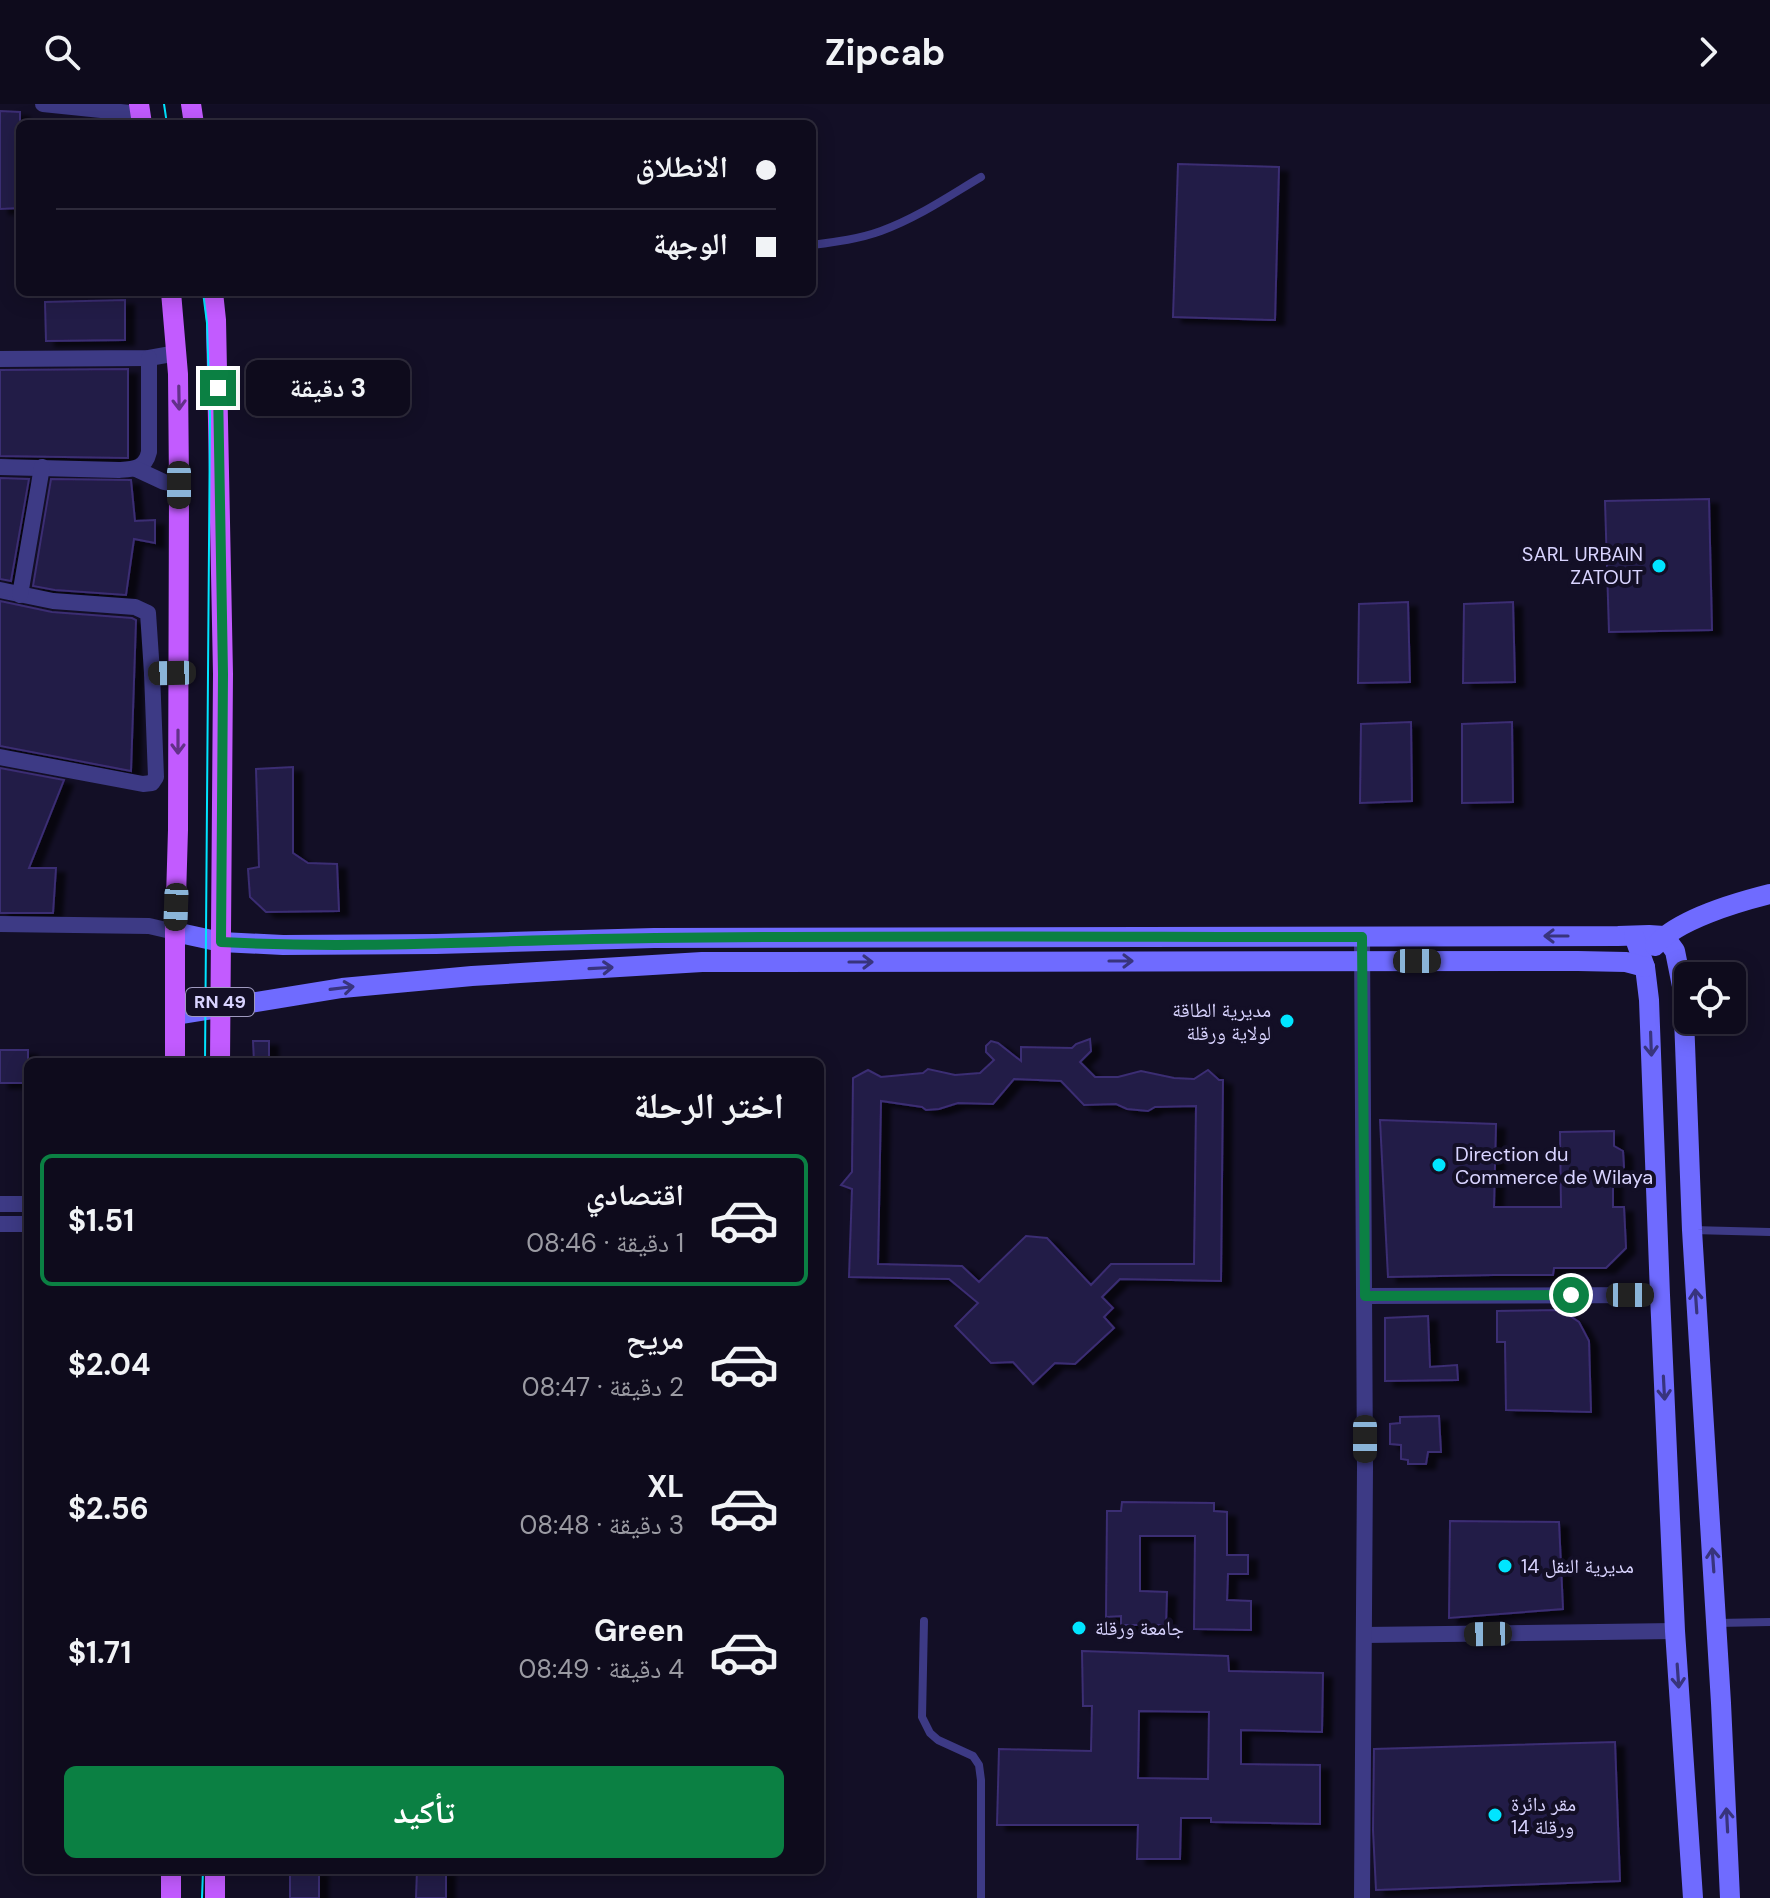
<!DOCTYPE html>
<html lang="ar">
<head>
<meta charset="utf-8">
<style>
	body { margin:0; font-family:"DM Sans","Noto Naskh Arabic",sans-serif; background:#1c1929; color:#f1f3f6; direction:rtl; height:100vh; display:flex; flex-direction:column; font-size:30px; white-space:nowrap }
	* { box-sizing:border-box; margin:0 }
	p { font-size:26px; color:#9b9ba3 }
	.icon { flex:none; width:44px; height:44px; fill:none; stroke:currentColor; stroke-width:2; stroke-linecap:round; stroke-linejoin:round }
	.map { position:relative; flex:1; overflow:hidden; direction:ltr }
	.panel { position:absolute; left:24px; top:954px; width:800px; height:816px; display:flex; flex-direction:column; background:#0e0b1c; border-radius:12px; box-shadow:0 4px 20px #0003,0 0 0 2px #2e2b3b; direction:rtl }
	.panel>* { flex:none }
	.banner { position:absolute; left:16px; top:16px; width:800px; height:176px; border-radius:12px; box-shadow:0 4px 20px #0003,0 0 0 2px #2e2b3b; direction:rtl; display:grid; align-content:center; height:176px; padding:0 40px; background:#0e0b1c }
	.tools { position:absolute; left:1674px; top:858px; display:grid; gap:16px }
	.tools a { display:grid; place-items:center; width:72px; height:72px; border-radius:12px; background:#0e0b1c; box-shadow:0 4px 20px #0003,0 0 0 2px #2e2b3b; font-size:40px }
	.end { position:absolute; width:36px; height:36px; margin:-18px; border:10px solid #0b8043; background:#fff; box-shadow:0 0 0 4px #fff }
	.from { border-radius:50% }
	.bubble { position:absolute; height:56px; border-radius:12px; background:#0e0b1c; box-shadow:0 4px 20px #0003,0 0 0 2px #2e2b3b; font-size:26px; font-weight:700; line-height:56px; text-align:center; direction:rtl }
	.car { position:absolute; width:24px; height:48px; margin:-24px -12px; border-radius:10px; box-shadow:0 0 6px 2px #0007; background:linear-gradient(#222 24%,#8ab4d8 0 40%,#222 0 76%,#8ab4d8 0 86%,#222 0) }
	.banner b { display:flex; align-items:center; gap:28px; height:76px; font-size:30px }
	.banner b+b { border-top:2px solid #2e2b3b }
	.banner i { width:20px; height:20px; background:#f1f3f6 }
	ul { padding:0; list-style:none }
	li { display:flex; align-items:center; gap:24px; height:132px; margin:0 16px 12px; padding:0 24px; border:4px solid transparent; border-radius:12px }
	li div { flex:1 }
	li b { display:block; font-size:30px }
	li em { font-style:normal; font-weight:700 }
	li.current { border-color:#0b8043 }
	li>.icon { width:72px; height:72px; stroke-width:1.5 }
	h2 { padding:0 40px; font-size:36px; line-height:96px }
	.cta { display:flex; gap:16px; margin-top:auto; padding:16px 40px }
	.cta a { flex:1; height:92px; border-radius:12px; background:#0b8043; color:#fff; font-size:32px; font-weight:700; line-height:92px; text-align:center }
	header { display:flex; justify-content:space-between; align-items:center; height:104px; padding:0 40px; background:#0e0b1c; font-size:36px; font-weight:700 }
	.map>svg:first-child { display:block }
</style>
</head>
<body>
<header><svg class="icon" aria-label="forward" viewBox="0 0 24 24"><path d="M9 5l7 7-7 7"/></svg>Zipcab<svg class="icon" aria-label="search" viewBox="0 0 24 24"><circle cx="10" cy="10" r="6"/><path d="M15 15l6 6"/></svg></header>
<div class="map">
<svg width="1770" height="1794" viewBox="0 0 1770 1794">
	<defs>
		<filter id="shadow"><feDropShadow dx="9" dy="5" stdDeviation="2" flood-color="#0009"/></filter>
	</defs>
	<rect width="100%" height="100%" fill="#130f26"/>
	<g fill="#241b47" stroke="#3b2d73" stroke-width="2" fill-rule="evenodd" filter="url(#shadow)">
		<polygon points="0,7 20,8 20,104 0,105"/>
		<polygon points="1178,60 1279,63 1275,216 1173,213"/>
		<polygon points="125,196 125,236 46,237 45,198"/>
		<polygon points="128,265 128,354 0,352 0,266"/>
		<polygon points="0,374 29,375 11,477 0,475"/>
		<polygon points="51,375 131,376 135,417 155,416 155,439 134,435 126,491 55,486 33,482"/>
		<polygon points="1709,395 1712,526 1609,528 1605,397"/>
		<polygon points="0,497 52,508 132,514 136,516 131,667 0,642"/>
		<polygon points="1408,498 1410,578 1358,579 1359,500"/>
		<polygon points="1513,498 1515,578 1463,579 1464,500"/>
		<polygon points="1411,618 1412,697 1360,699 1361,620"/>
		<polygon points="1512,618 1513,698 1462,699 1462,620"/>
		<polygon points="293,663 293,749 308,759 337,760 339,807 266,808 250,793 248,765 259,763 256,665"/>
		<polygon points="0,664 64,676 29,764 56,764 53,809 0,809"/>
		<path d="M 1090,935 L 1091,947 L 1080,958 L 1095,973 L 1118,973 L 1141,967 L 1174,974 L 1194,975 L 1208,966 L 1219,976 L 1223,976 L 1221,1177 L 1120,1175 L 1102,1193 L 1113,1204 L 1104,1213 L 1114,1224 L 1075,1260 L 1055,1259 L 1033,1280 L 1013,1258 L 991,1259 L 955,1222 L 978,1199 L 949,1175 L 849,1173 L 852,1085 L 841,1081 L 852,1068 L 853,974 L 868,966 L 881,973 L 923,969 L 928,965 L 955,971 L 980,969 L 994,956 L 986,948 L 986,942 L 991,937 L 998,939 L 1021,957 L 1021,943 L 1072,944 L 1076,940 ZM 1014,975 L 1061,977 L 1084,1001 L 1116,1000 L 1127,1005 L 1148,1007 L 1155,1003 L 1196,1002 L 1194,1160 L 1111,1160 L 1091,1181 L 1047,1134 L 1026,1132 L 979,1178 L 962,1162 L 878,1160 L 881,997 L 922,1003 L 926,1006 L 939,1005 L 958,999 L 993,1000 Z"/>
		<polygon points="253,937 269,937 269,958 254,958"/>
		<rect x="0" y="946" width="28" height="33"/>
		<polygon points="1380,1016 1496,1020 1494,1103 1561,1103 1560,1028 1614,1027 1614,1042 1623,1047 1624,1063 1613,1073 1613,1103 1624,1103 1626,1144 1606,1164 1554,1164 1553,1171 1494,1171 1388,1173"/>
		<polygon points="1561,1206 1579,1218 1589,1237 1591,1308 1506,1306 1505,1238 1497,1238 1497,1207"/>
		<polygon points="1428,1212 1430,1263 1457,1261 1458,1276 1385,1277 1385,1214"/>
		<polygon points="1439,1312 1441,1348 1428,1348 1426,1360 1408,1360 1408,1356 1401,1355 1401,1341 1390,1340 1390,1320 1400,1319 1400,1313"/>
		<polygon points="1122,1398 1214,1399 1214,1407 1227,1408 1227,1451 1248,1451 1248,1470 1228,1470 1227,1496 1251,1497 1251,1526 1194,1525 1195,1432 1140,1432 1140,1487 1167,1488 1166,1521 1121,1521 1121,1512 1106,1513 1107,1407 1121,1407"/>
		<polygon points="1450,1417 1559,1418 1563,1505 1449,1514"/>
		<path d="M 1082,1547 L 1228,1552 L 1229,1567 L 1323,1569 L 1322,1628 L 1241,1626 L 1241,1660 L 1320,1661 L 1320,1720 L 1211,1718 L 1211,1714 L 1181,1714 L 1180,1755 L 1137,1755 L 1138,1721 L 997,1721 L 999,1645 L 1091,1647 L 1092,1602 L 1083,1602 ZM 1139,1607 L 1209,1608 L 1208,1675 L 1138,1674 Z"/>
		<polygon points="1615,1638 1620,1777 1376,1786 1373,1726 1374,1645"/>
		<rect x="290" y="1766" width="29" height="28"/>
		<polygon points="417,1766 446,1766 446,1794 416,1794"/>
	</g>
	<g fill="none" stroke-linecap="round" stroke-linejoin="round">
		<g stroke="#3d3a85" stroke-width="8">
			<path d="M 812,141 C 835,138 859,135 881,127 C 917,114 949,92 981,73"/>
			<polyline points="1692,1126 1770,1128"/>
			<polyline points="924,1517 922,1613 930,1629 938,1636 973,1652 979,1661 981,1676 981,1794"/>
			<polyline points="1717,1519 1770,1518"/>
		</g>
		<g stroke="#3d3a85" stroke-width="16">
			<polyline points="43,0 140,10"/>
			<polyline points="0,255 149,254 177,249"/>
			<path d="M 0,363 L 119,366 C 134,365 145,365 149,348 L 149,254"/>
			<polyline points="136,365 164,378 179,381"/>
			<polyline points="0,486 53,497 135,503 148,509 152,569"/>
			<polyline points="20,491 42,363"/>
			<polyline points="0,653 143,680 152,679 156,673 152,569 178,569"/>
			<polyline points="0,820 149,822 175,828"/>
			<polyline points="0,1100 28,1100"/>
			<polyline points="0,1120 28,1120"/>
			<polyline points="1365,1192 1660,1191"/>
			<polyline points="1364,1531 1675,1527"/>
			<polyline points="1362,1794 1365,1364 1362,833"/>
		</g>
		<g stroke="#6f6bff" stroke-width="20">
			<polyline points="175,828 221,838 283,841 436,840 654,834 1618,832 1649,831 1664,832 1675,847 1683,887 1692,1126 1721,1599 1730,1794"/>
			<polyline points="1634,832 1645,863 1649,896 1660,1191 1675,1527 1693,1794"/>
			<path d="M 1655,842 C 1676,816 1738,798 1770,790"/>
			<polyline points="176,911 342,884 472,872 702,858 1578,857 1626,858 1645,863"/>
		</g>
		<g stroke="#c25bff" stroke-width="20">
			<polyline points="139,0 142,20"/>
			<polyline points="191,0 194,20"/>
			<polyline points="171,188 178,270 179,381 178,726 175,828 175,958"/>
			<polyline points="213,188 216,216 223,570 220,958"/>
			<polyline points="215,1766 215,1794"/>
			<polyline points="171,1794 171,1766"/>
		</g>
		<g stroke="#00e5ff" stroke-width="2">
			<polyline points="164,0 167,20"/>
			<polyline points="203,188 207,219 210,312 205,958"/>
			<polyline points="202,1794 203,1766"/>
		</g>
	</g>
	<defs><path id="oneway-shaft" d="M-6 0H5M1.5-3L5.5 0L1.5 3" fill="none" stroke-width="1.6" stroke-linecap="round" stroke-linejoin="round" transform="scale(2)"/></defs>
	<g stroke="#623188">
		<use href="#oneway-shaft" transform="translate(179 294) rotate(89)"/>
		<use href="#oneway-shaft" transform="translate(178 638) rotate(90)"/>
	</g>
	<g stroke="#38347d">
		<use href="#oneway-shaft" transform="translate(1556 832) rotate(180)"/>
		<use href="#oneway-shaft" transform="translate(1121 857)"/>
		<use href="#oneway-shaft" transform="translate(861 858)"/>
		<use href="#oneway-shaft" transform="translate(601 864) rotate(-3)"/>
		<use href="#oneway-shaft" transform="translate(342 884) rotate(-7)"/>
		<use href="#oneway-shaft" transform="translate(1651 940) rotate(88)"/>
		<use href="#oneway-shaft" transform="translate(1696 1197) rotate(-94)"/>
		<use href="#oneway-shaft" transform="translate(1664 1284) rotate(87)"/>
		<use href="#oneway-shaft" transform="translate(1713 1456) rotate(-94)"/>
		<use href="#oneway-shaft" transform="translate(1678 1572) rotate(86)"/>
		<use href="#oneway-shaft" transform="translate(1727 1716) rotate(-93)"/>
	</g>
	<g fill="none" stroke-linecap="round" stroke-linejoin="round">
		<path stroke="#0b8043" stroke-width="10" d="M 218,284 L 223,570 L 221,838 C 366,846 510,835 655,834 C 891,831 1127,833 1362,833 L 1365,1192 L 1571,1191"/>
	</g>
	<g fill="#00e5ff" stroke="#130f26" stroke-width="3">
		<circle cx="1659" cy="462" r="8"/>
		<circle cx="1287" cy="917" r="8"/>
		<circle cx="1439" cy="1061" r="8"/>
		<circle cx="1505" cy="1462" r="8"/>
		<circle cx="1079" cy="1524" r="8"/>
		<circle cx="1495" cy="1711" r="8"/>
	</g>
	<g text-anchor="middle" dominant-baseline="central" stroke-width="8" stroke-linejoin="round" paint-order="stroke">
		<rect fill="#130f26" stroke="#9e99be" stroke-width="2" x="186" y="884" width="68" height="28" rx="6"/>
		<g font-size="18" font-weight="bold" fill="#d9d4ff">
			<text x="220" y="898">RN 49</text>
		</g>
		<g font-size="20" fill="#d9d4ff" stroke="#130f26" text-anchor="start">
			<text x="1643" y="450" text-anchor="end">SARL URBAIN<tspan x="1643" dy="23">ZATOUT</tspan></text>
			<text x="1271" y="906" text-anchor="end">مديرية الطاقة<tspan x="1271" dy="23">لولاية ورقلة</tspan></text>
			<text x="1455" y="1050">Direction du<tspan x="1455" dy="23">Commerce de Wilaya</tspan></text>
			<text x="1521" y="1462">مديرية النقل 14</text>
			<text x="1095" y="1524">جامعة ورقلة</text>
			<text x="1511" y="1700">مقر دائرة<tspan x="1511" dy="23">ورقلة 14</tspan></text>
		</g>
	</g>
</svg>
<div class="tools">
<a><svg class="icon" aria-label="locate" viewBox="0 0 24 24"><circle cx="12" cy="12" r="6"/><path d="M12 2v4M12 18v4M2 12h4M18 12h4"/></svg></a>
</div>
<i class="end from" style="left:1571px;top:1191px"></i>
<i class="end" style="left:218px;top:284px"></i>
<div class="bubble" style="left:246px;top:256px;width:164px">3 دقيقة</div>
<i class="car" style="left:179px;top:381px;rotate:180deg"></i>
<i class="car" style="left:172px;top:569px;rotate:269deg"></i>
<i class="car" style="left:176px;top:803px;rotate:182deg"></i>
<i class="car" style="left:1417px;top:857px;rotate:90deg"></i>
<i class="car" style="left:1630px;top:1191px;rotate:90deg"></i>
<i class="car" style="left:1365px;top:1335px;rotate:180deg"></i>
<i class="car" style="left:1488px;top:1530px;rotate:269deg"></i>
<div class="banner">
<b><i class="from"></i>الانطلاق</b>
<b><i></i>الوجهة</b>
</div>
<section class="panel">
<h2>اختر الرحلة</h2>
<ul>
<li class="current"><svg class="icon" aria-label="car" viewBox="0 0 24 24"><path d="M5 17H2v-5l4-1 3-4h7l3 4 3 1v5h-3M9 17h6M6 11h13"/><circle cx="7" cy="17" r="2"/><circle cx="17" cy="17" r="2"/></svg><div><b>اقتصادي</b><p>1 دقيقة · 08:46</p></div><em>$1.51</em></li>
<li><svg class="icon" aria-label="car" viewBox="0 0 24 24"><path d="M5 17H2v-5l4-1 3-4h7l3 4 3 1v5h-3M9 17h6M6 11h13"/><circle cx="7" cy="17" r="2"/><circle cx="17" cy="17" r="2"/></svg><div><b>مريح</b><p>2 دقيقة · 08:47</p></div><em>$2.04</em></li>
<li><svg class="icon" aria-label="car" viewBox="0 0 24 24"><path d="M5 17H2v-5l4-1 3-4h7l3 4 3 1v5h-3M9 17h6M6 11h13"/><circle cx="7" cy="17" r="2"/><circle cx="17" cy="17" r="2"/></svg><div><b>XL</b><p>3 دقيقة · 08:48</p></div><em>$2.56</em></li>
<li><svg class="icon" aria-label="car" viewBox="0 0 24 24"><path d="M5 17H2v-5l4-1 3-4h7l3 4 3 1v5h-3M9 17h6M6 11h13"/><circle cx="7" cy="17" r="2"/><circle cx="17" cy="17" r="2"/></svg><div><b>Green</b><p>4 دقيقة · 08:49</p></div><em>$1.71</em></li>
</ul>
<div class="cta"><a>تأكيد</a></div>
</section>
</div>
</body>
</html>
